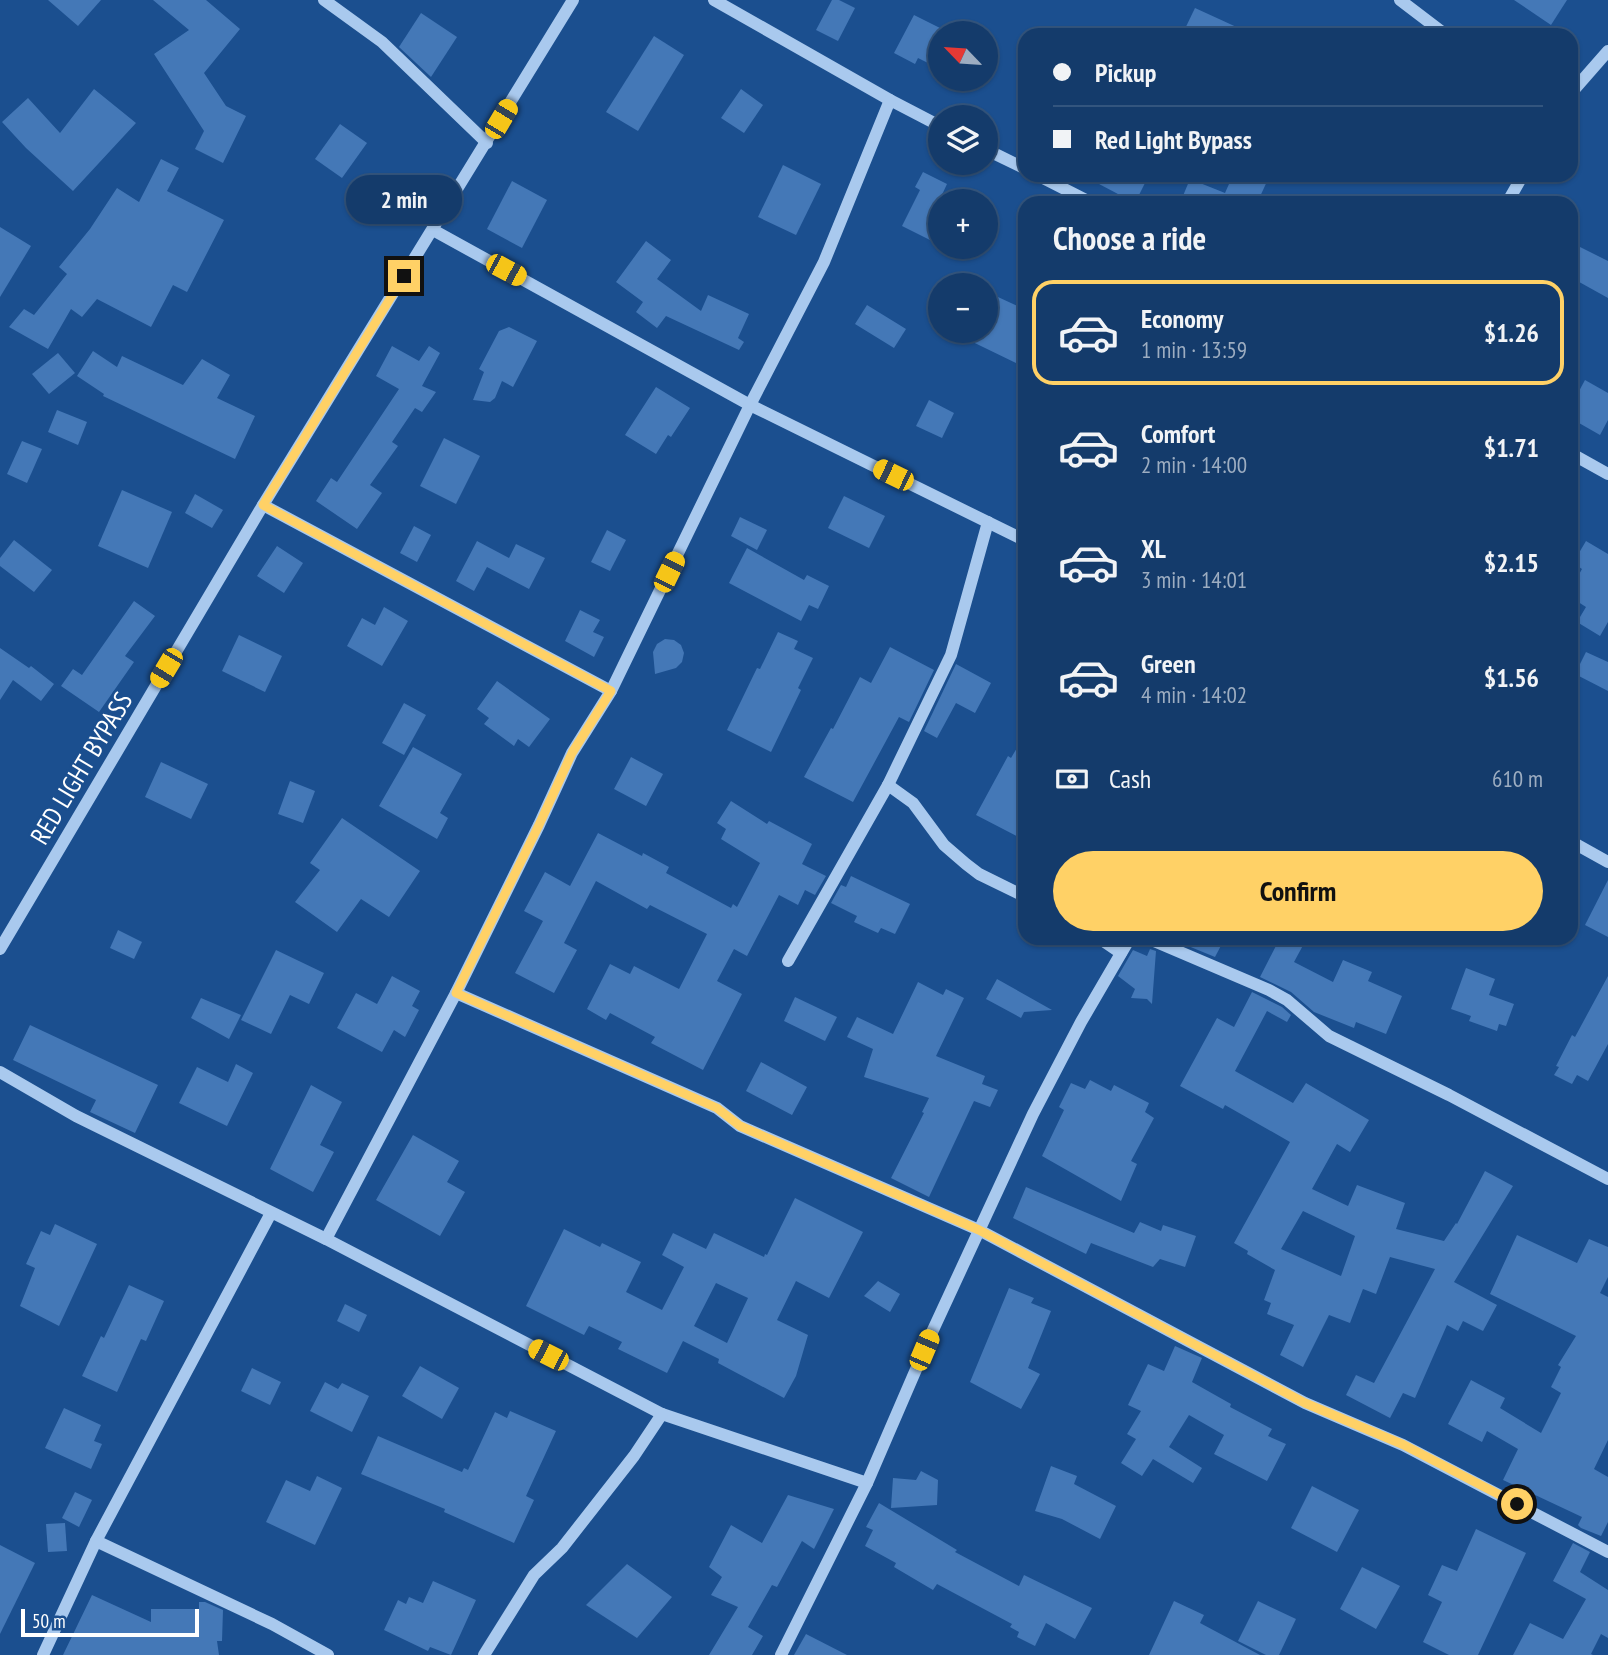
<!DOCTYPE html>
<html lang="en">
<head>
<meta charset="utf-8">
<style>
	body { margin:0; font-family:"PT Sans Narrow",sans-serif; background:#1d4271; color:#f1f3f6; height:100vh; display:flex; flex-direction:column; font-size:26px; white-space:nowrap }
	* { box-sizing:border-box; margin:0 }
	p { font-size:23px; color:#9dadc1 }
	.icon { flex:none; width:38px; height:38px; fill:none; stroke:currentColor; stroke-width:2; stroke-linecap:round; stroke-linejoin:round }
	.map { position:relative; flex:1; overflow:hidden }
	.drawer { position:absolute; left:1018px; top:196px; width:560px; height:749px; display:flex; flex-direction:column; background:#143b6b; border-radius:21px; box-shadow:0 2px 5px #0004,0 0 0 2px #33557e }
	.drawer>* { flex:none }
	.top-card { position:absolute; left:1018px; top:28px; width:560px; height:154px; border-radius:21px; box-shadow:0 2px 5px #0004,0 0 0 2px #33557e; display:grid; align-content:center; height:154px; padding:0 35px; background:#143b6b }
	.needle { width:46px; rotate:295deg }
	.fabs { position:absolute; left:928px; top:21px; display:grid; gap:14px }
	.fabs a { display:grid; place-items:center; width:70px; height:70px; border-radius:50%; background:#143b6b; box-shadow:0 2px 5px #0004,0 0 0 2px #33557e; font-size:35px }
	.scale { position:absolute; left:21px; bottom:18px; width:178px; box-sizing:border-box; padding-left:7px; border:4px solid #fff; border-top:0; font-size:19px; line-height:24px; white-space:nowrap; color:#fff; -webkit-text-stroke:5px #1b4f8f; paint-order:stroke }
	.end { position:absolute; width:32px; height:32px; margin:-16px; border:9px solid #ffd166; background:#111; box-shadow:0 0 0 4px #111 }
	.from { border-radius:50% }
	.bubble { position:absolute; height:49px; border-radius:24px; background:#143b6b; box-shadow:0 2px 5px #0004,0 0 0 2px #33557e; font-size:23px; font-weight:800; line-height:49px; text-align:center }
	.car { position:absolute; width:21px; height:42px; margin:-21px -10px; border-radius:9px; box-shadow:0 0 5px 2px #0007; background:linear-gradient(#f5c518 24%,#345 0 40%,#f5c518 0 76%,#345 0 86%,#f5c518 0) }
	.top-card b { display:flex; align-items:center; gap:24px; height:66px; font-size:26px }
	.top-card b+b { border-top:2px solid #33557e }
	.top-card i { width:18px; height:18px; background:#f1f3f6 }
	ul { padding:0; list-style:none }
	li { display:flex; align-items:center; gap:21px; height:105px; margin:0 14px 10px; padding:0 21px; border:4px solid transparent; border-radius:21px }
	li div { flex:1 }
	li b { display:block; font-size:26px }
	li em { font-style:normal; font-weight:800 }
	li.on { border-color:#ffd166 }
	li>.icon { width:63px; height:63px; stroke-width:1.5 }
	h2 { padding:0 35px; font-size:32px; line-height:84px }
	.pay { display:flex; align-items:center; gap:18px; height:77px; padding:0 35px; font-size:26px }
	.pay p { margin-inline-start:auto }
	.action { display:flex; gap:14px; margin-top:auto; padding:14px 35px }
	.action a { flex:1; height:80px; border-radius:42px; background:#ffd166; color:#111; font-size:28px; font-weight:800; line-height:80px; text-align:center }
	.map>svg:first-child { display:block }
</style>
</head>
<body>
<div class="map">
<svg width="1608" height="1655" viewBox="0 0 1608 1655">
	<rect width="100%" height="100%" fill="#1b4f8f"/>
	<g fill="#4478b7" fill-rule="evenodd">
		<polygon points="48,0 101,0 78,26"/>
		<polygon points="153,0 206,0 240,29 204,73 226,106 246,116 223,163 195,149 204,131 154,54 189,30"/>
		<polygon points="832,0 839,0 855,8 838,41 816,30"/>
		<polygon points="1514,0 1567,0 1551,25"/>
		<polygon points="1195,8 1254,35 1182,35"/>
		<polygon points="421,13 457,37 431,77 399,47"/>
		<polygon points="914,15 940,28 940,54 934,66 918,58 915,64 894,53"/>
		<polygon points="654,36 684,55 638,131 606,112"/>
		<polygon points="94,89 136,123 73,191 26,148 2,122 28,98 60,133"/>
		<polygon points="741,89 763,105 744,133 721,118"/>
		<polygon points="340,124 367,143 342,178 315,159"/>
		<polygon points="161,159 179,168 167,191 224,220 187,292 173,285 151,327 97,299 82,317 71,309 48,349 9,327 24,309 34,315 67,274 59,267 90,229 117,188 139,202"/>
		<polygon points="783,165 821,184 796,235 758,217"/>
		<polygon points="923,172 947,184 940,199 940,245 902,226 920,190 915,187"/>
		<polygon points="1082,175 1149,175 1135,203"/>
		<polygon points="1233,175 1270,175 1257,203 1180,203 1190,179 1225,193"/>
		<polygon points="512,181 547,200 522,248 487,229"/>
		<polygon points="0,227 31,246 0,297"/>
		<polygon points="646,241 671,260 657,279 701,311 708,295 749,314 738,338 744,342 739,350 666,316 657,328 636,312 643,302 616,282"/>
		<polygon points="1572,243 1608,261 1608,298 1572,278"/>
		<polygon points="985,291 1026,310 1026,368 950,331 985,331"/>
		<polygon points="867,305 906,329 894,348 855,324"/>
		<polygon points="509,327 537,341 513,387 502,381 495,398 490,402 473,400 484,372 479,369 499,331"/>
		<polygon points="392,346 419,361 429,346 440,353 422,386 436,392 422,412 415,408 392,442 398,446 370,485 382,493 357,529 316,501 331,478 337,482 399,389 376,376"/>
		<polygon points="93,351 117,367 122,356 183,385 202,359 230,375 217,398 255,416 235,459 103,396 104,394 77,376"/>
		<polygon points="58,353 75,373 49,394 32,374"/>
		<polygon points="1585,380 1608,393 1608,420 1600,435 1572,419 1572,404"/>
		<polygon points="656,387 690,408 671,437 668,435 656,454 625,435"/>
		<polygon points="929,400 954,413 942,438 916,426"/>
		<polygon points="57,410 87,422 78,445 48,432"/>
		<polygon points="444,438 480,456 456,504 420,486"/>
		<polygon points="22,441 42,449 27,483 7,474"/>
		<polygon points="122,490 172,512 148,568 98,546"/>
		<polygon points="195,494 223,510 212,528 185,513"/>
		<polygon points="844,496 885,516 869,548 828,528"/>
		<polygon points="740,517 767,530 757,550 731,536"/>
		<polygon points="414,526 431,535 417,562 400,553"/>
		<polygon points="607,530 626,540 610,571 591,562"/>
		<polygon points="14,540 52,570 34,592 0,566 0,558"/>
		<polygon points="477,541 509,558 516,544 545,558 529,589 487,567 474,591 456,581"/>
		<polygon points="1586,541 1608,554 1608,622 1600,636 1577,622 1586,607 1572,598 1572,587 1582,569 1573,563"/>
		<polygon points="277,546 303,563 284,593 257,576"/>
		<polygon points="747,548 804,580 807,575 829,586 818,609 809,605 801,621 729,583"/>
		<polygon points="134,601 155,616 125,656 134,662 99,712 61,686 73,669 82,675"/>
		<polygon points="384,607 408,621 382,666 347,646 362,618 375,625"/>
		<polygon points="580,610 600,620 593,632 604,637 594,657 565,641"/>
		<polygon points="778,632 798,641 794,649 813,658 798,688 801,690 771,752 727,730 757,668 760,669"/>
		<polygon points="239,635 282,656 265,692 222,671"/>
		<polygon points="665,639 674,640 681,645 684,653 682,662 676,668 655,674 653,652 657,644"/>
		<polygon points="890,647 934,670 909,722 899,717 853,802 804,777 831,728 833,729 860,677 871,683"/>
		<polygon points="0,648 29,668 31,666 54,684 41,701 13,680 0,700"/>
		<polygon points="1586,652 1608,662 1608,691 1575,674"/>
		<polygon points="956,664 991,683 975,713 956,703 937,738 924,731"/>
		<polygon points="497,681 550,719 529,747 518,739 514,746 484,724 489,718 477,709"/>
		<polygon points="404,703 426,715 404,755 382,743"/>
		<polygon points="1026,733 1026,841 976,815 1008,756 1011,758"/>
		<polygon points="413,747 462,774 440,813 448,818 437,839 379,806"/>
		<polygon points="631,757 663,774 646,806 614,789"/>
		<polygon points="161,762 208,784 191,819 145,797"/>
		<polygon points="290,781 315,791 303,823 278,814"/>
		<polygon points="731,801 767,824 769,821 812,844 802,864 826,876 815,895 805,890 798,905 779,895 747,956 734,949 717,981 742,994 703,1070 651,1043 655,1037 610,1013 606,1020 587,1009 610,964 630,974 634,966 679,989 707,934 650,905 647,909 596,881 564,943 577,950 554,993 515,973 543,921 524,911 545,872 570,886 598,833 642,856 643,853 669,867 666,873 731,908 733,904 737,907 760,863 721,839 726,829 717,823"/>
		<polygon points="342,818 420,871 389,917 361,899 337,932 295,902 320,870 310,863"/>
		<polygon points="851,876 910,904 895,934 881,928 878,933 854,922 857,916 831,903 841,885 846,887"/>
		<polygon points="1608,880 1608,937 1585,925"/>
		<polygon points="118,930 142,942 134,959 110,948"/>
		<polygon points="1178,938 1225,938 1215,957 1176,941"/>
		<polygon points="1280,938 1307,938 1294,962 1333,982 1343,960 1372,972 1368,981 1402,996 1386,1034 1356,1022 1354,1028 1314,1012 1291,992 1260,977"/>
		<polygon points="1150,949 1156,951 1152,1004 1147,999 1131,998 1135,989 1118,976 1133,950 1147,956"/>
		<polygon points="276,950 324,973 309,1004 290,995 271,1034 241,1020"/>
		<polygon points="1466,968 1495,979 1489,995 1514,1004 1506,1026 1499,1024 1497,1031 1469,1021 1471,1016 1451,1009"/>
		<polygon points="392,976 420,991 412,1006 419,1010 405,1037 394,1030 382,1052 337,1028 356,993 377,1004"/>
		<polygon points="1608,976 1608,1044 1588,1081 1577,1075 1572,1084 1554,1075 1559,1067 1556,1066 1572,1035 1575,1037"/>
		<polygon points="997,979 1052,1010 1024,1012 1021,1018 986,999"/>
		<polygon points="918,982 943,995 946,989 964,998 936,1056 985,1076 982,1084 998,1090 990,1107 974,1101 929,1197 891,1178 924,1113 922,1112 929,1098 864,1077 873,1049 847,1037 857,1017 893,1034"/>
		<path d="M 1252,992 L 1282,1007 L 1291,1015 L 1287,1022 L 1267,1011 L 1235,1071 L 1293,1103 L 1306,1083 L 1369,1120 L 1350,1152 L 1337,1144 L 1312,1189 L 1348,1206 L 1357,1185 L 1405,1203 L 1396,1229 L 1444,1241 L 1456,1223 L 1457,1224 L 1485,1171 L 1513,1186 L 1454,1282 L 1497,1305 L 1483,1331 L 1463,1321 L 1458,1331 L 1447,1325 L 1415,1398 L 1403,1393 L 1390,1418 L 1346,1395 L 1356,1375 L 1374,1383 L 1435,1269 L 1390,1257 L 1376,1294 L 1363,1289 L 1350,1323 L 1329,1315 L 1303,1367 L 1280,1355 L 1294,1325 L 1267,1314 L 1271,1303 L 1264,1300 L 1275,1270 L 1247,1254 L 1248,1251 L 1234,1243 L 1290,1142 L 1225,1105 L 1223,1109 L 1180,1086 L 1217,1018 L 1234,1027 ZM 1303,1211 L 1355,1236 L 1341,1276 L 1281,1249 Z"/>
		<polygon points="795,997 837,1017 825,1041 784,1021"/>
		<polygon points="201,998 241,1015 229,1039 191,1018"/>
		<polygon points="30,1025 158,1085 135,1133 90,1112 96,1100 13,1060"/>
		<polygon points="761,1062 807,1087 792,1115 746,1091"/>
		<polygon points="236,1064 253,1073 227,1126 179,1103 197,1067 228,1082"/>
		<polygon points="1090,1080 1111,1091 1114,1085 1149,1103 1145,1112 1154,1118 1131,1161 1137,1164 1121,1201 1042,1156 1064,1110 1059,1107 1071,1083 1085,1089"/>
		<polygon points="311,1085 342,1102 320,1145 334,1152 313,1192 270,1169"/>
		<polygon points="413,1135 459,1161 447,1182 465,1192 440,1236 376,1200"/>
		<polygon points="1026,1187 1134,1233 1140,1222 1161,1231 1163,1225 1196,1236 1185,1267 1160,1259 1153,1267 1091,1243 1086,1254 1013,1218"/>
		<path d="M 795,1198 L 863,1232 L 829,1298 L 796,1281 L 777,1320 L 808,1335 L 796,1376 L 784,1398 L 718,1363 L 719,1359 L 683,1341 L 667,1373 L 618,1349 L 622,1342 L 589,1326 L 584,1335 L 526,1306 L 564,1229 L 600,1247 L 602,1243 L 641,1262 L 626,1292 L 662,1310 L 684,1267 L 662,1255 L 673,1233 L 706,1249 L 714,1233 L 764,1257 L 765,1254 L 767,1255 ZM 716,1283 L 748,1298 L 727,1343 L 694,1326 Z"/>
		<polygon points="55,1224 97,1244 59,1326 20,1306 35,1268 26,1264 41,1231 50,1235"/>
		<polygon points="1517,1235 1577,1263 1589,1239 1608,1247 1608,1277 1600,1293 1608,1297 1608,1440 1594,1469 1608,1477 1608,1522 1601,1536 1581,1528 1578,1525 1582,1517 1503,1480 1518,1449 1487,1431 1482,1442 1448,1424 1471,1380 1505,1398 1500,1408 1541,1433 1561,1393 1551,1387 1561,1367 1558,1365 1576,1336 1490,1294"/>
		<polygon points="878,1281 900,1294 890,1312 864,1296"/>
		<polygon points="129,1285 164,1301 146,1341 141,1339 117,1392 82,1376 101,1336 104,1338"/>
		<polygon points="1009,1288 1034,1298 1031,1303 1051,1311 1028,1368 1040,1374 1021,1409 970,1382"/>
		<polygon points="345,1304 367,1315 359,1332 337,1321"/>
		<polygon points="1175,1346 1202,1358 1192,1382 1231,1404 1230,1407 1272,1429 1268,1436 1286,1444 1267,1481 1214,1454 1224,1435 1189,1415 1169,1447 1202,1468 1193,1483 1153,1459 1142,1476 1121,1463 1136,1439 1127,1434 1141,1411 1128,1405 1148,1364 1164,1371"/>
		<polygon points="420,1366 459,1388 442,1419 402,1396"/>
		<polygon points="252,1368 281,1382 270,1405 241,1391"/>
		<polygon points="325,1382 338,1389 342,1383 369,1396 352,1432 310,1411"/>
		<polygon points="64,1408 101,1425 94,1441 102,1444 91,1469 45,1448"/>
		<polygon points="510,1411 556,1431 526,1496 534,1500 514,1543 444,1512 445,1509 361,1474 378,1436 462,1472 464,1468 468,1470 495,1412 507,1418"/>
		<polygon points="1051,1466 1077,1476 1074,1484 1116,1506 1100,1539 1062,1519 1035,1511"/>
		<polygon points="921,1471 938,1480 937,1505 891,1508 893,1478 916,1480"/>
		<polygon points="317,1476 342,1488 315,1545 266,1522 286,1480 310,1491"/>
		<polygon points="1312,1486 1359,1510 1337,1552 1291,1528"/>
		<polygon points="75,1492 92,1500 79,1527 62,1518"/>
		<polygon points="788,1495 834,1509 814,1549 802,1541 777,1587 772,1585 748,1627 763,1636 752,1655 709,1655 738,1607 711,1595 722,1577 709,1567 731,1525 762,1543"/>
		<polygon points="879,1503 957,1550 955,1552 1019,1586 1024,1575 1092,1608 1075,1639 1046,1623 1035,1646 1017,1637 1019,1632 1010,1627 1012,1624 937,1584 933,1590 894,1567 896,1563 865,1546 873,1530 866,1527"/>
		<polygon points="65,1523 67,1551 48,1552 46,1524"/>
		<polygon points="1476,1529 1526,1553 1478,1655 1449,1655 1423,1642 1442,1602 1428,1595 1442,1565 1457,1571"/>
		<polygon points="1573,1543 1590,1552 1580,1572 1608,1590 1608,1638 1601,1634 1591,1654 1593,1655 1513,1655 1530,1623 1563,1639 1586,1599 1553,1581"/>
		<polygon points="0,1545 35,1563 0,1634"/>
		<polygon points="627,1564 672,1597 637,1638 586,1605"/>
		<polygon points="1362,1567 1400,1586 1376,1629 1340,1609"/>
		<polygon points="433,1581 476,1600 451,1655 430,1647 428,1651 384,1630 398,1600 406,1604 409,1597 423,1603"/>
		<polygon points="92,1595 151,1622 151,1609 199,1609 199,1602 205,1602 223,1610 222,1641 217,1641 219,1655 63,1655"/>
		<polygon points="1174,1601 1204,1615 1200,1623 1260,1655 1149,1655"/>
		<polygon points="1258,1601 1296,1619 1279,1655 1266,1655 1238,1641"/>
		<polygon points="806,1634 847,1655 794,1655"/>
	</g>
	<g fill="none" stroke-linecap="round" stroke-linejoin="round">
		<g stroke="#a9c9ee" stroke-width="12">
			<polyline points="324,0 382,42 487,143"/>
			<polyline points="714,0 890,100 940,126"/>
			<polyline points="1400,0 1446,35"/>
			<polyline points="1572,92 1608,51"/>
			<polyline points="985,149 1026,169"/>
			<polyline points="1037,175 1092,203"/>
			<polyline points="1507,203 1523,175"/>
			<polyline points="433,230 750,405 1026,541"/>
			<polyline points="1572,454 1608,474"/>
			<polyline points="263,505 611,691"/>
			<polyline points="888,785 913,803 944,845 966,864 979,874 1026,897"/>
			<polyline points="1572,842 1608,862"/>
			<polyline points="1099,938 1121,953"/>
			<polyline points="1147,938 1269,990 1287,1000 1329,1036 1449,1095 1608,1179"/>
			<polyline points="0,949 263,505 573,0"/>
			<polyline points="788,961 888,785 951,655 988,522"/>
			<polyline points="456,993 717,1108 740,1126 979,1230 1305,1403 1403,1445 1608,1552"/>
			<polyline points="0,1072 76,1116 326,1239 662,1414 867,1483"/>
			<polyline points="326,1239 456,993 539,825 572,753 611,691 750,405 824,262 890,100"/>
			<polyline points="96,1541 272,1624 328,1655"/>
			<polyline points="43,1655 96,1541 271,1213"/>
			<polyline points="484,1655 534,1575 562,1548 634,1456 662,1414"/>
			<polyline points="781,1655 867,1483 933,1330 1033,1114 1081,1022 1130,938"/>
		</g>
	</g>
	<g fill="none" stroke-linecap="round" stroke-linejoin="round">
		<polyline stroke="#ffd166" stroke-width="9" points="404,276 263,505 611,691 572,753 539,825 456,993 717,1108 740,1126 979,1230 1305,1403 1404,1445 1517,1504"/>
	</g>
	<g text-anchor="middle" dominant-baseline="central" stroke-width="5" stroke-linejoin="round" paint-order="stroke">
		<g font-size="26" fill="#fff" stroke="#1b4f8f">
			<text transform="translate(81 768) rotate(-59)">RED LIGHT BYPASS</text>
		</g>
	</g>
</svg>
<div class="fabs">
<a><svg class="needle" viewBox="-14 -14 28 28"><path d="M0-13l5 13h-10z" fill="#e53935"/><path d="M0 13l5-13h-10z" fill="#9dadc1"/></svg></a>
<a><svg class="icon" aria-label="layers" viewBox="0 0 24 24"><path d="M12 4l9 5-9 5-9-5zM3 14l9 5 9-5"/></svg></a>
<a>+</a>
<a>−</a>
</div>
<div class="scale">50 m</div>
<i class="end from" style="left:1517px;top:1504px"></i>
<i class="end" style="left:404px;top:276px"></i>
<div class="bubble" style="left:346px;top:175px;width:116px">2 min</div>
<i class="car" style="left:501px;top:119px;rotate:31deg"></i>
<i class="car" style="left:506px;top:270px;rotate:118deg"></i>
<i class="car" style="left:893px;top:475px;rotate:296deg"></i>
<i class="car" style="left:669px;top:572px;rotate:26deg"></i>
<i class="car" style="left:166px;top:668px;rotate:211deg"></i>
<i class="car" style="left:924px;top:1350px;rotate:23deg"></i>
<i class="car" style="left:548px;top:1355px;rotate:297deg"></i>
<div class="top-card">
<b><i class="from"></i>Pickup</b>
<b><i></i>Red Light Bypass</b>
</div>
<section class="drawer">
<h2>Choose a ride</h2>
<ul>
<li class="on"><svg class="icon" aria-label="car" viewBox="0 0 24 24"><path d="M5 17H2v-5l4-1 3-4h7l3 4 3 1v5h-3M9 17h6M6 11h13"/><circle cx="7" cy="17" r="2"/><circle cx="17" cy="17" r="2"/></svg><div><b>Economy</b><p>1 min · 13:59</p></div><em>$1.26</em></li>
<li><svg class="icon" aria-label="car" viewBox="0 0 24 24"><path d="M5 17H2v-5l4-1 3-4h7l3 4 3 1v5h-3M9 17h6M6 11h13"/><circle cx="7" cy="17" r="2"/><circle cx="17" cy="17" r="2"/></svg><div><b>Comfort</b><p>2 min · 14:00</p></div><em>$1.71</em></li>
<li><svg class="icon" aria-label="car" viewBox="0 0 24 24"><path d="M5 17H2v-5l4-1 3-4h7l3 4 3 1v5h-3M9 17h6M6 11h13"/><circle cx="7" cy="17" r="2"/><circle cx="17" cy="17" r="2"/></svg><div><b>XL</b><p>3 min · 14:01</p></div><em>$2.15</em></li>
<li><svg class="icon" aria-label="car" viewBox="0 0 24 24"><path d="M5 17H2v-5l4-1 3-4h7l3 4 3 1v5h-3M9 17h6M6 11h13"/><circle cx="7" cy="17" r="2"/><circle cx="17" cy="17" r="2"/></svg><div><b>Green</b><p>4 min · 14:02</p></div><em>$1.56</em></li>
</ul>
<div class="pay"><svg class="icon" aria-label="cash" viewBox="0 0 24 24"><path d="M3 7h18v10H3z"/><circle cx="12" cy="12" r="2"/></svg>Cash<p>610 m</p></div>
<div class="action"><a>Confirm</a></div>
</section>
</div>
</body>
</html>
